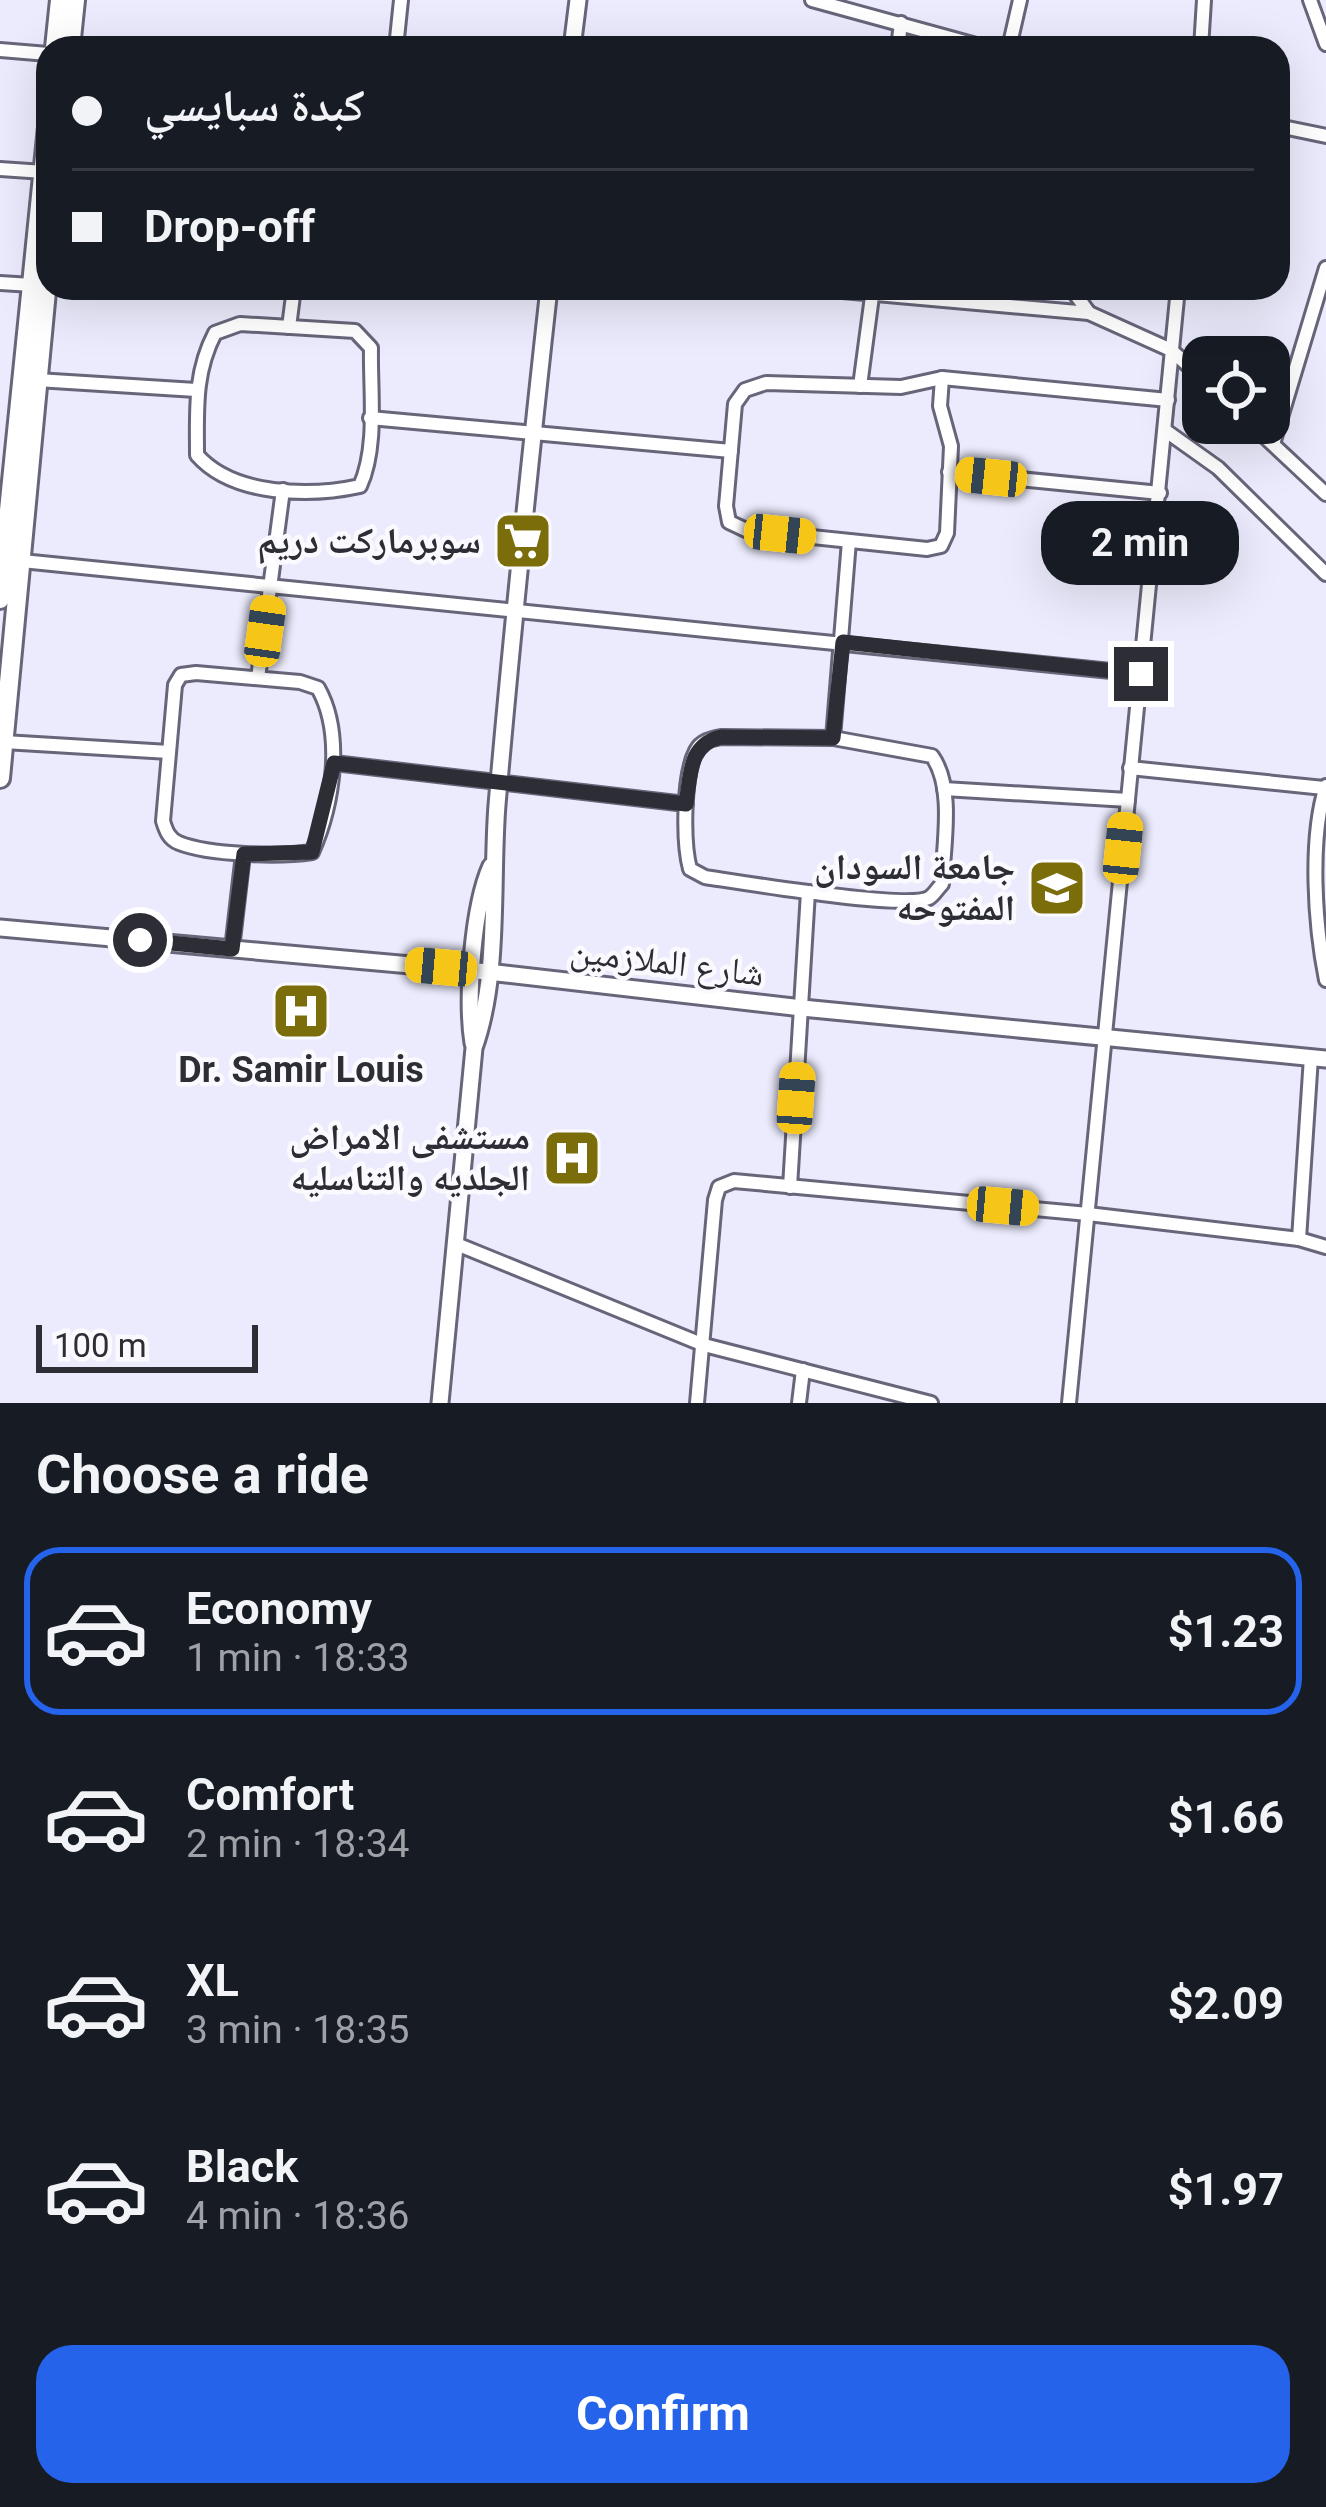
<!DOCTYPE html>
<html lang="en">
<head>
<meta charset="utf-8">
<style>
	body { margin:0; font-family:Roboto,"Noto Naskh Arabic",sans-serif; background:#242831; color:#f1f3f6; height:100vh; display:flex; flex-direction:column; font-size:45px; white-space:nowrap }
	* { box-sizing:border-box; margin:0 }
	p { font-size:39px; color:#9ea1a6 }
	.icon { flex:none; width:66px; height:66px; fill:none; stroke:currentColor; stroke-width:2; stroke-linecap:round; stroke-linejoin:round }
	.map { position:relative; height:1403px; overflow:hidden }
	.sheet { display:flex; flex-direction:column; background:#171b24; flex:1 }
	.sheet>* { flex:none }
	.top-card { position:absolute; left:36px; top:36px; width:1254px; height:264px; border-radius:36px; box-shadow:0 12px 48px #0002; display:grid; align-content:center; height:264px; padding:0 36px; background:#171b24 }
	.tools { position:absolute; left:1182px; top:336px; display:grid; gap:24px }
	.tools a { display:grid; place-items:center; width:108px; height:108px; border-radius:24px; background:#171b24; box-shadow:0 12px 48px #0002; font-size:60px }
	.scale { position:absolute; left:36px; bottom:30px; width:222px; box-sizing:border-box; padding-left:12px; border:6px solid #2d2d35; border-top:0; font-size:33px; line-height:42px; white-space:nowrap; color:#2d2d35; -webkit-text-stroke:9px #fafafe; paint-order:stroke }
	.end { position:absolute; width:54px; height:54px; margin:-27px; border:15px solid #2d2d35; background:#fff; box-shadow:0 0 0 6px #fff }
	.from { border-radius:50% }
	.bubble { position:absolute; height:84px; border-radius:36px; background:#171b24; box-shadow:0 12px 48px #0002; font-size:39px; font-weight:700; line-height:84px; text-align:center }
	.car { position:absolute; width:36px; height:72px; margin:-36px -18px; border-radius:15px; box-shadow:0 0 9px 3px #0007; background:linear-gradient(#f5c518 24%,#345 0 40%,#f5c518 0 76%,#345 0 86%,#f5c518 0) }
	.top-card b { display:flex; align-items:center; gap:42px; height:114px; font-size:45px }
	.top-card b+b { border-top:3px solid #363941 }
	.top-card i { width:30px; height:30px; background:#f1f3f6 }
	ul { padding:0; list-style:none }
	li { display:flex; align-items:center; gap:36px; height:168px; margin:0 24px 18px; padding:0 12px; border:6px solid transparent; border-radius:36px }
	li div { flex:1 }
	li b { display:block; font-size:45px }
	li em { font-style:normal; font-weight:700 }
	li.selected { border-color:#2563eb }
	li>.icon { width:108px; height:108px; stroke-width:1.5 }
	h2 { padding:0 36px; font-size:54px; line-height:144px }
	.action { display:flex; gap:24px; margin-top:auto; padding:24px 36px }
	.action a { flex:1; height:138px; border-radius:36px; background:#2563eb; color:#fff; font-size:48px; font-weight:700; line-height:138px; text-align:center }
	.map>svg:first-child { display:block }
</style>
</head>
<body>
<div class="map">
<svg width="1326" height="1403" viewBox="0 0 1326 1403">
	<rect width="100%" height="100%" fill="#ecebfd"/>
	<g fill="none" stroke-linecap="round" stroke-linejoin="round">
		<defs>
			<g id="minor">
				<polyline points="812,0 987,48"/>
				<polyline points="1310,0 1326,44"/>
				<polyline points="396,48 401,0"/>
				<polyline points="898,48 901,23"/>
				<polyline points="1009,48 1020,0"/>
				<polyline points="1201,48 1204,0"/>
				<polyline points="0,50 48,54"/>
				<polyline points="1278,126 1326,136"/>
				<polyline points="0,169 44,172"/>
				<polyline points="0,283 32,285"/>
				<polyline points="809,288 1089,313 1171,350 1203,379"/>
				<polyline points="1071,288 1089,313"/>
				<path d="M 240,324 L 355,331 L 371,348 C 370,390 378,447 360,486 C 310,497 233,496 197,455 C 197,411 194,373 215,333 Z"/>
				<polyline points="289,327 294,288"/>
				<polygon points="942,378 940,406 951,446 947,533 941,546 927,549 746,530 729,522 726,506 735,404 745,390 766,383 901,387"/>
				<polyline points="942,378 1168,400"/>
				<polyline points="37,380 196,390"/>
				<polyline points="860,386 873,289"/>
				<polyline points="370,418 731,451"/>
				<polyline points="1250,423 1326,494"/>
				<polyline points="1166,431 1218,468 1326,574"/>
				<polyline points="1273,444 1326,268"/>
				<polyline points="949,472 1160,493"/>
				<polyline points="22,561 1141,674"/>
				<path d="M 196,673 L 300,682 L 318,688 C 344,734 333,805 312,852 C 280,857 209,855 179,843 C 169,839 166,831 163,821 L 175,685 L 181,675 Z"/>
				<polyline points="258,678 283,490"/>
				<path d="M 721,737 L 833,738 L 932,756 C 955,788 943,847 942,884 C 937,889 934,895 929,898 C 906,910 739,882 705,877 L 690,869 C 683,843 683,776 696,751 C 701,741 711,739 721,737 Z"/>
				<polyline points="833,738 849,541"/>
				<polyline points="4,742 169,752"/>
				<polyline points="334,763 686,804"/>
				<polyline points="1130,768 1324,788"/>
				<path d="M 1326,786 C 1309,840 1315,925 1326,980"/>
				<polyline points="944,789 1128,800"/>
				<polyline points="232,949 243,854"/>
				<polyline points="790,1187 808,892"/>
				<polyline points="1299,1239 1311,1057"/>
				<polyline points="454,1243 704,1345 931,1403"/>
				<polyline points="697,1403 715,1200 719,1187 734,1181 1088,1214 1299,1239 1326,1247"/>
				<polyline points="799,1403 803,1370"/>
				<polyline points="1069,1403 1178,288"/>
			</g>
			<g id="tertiary">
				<polyline points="572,48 578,0"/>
				<polyline points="0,928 488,972 802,1008 1326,1059"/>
				<path d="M 473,1043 C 466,999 473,906 491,866"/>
				<path d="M 440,1403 L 474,1048 C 500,975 491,882 497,805 C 512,632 530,460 549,288"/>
			</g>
			<g id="primary">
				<polyline points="55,48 60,0"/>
				<polyline points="70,48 75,0"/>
				<polyline points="0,599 48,127"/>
				<polyline points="0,778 48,270"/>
			</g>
		</defs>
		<use href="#minor" stroke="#676579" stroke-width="18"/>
		<use href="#tertiary" stroke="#676579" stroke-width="21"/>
		<use href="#primary" stroke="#676579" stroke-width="24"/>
		<use href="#minor" stroke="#fff" stroke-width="12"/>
		<use href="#tertiary" stroke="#fff" stroke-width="15"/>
		<use href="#primary" stroke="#fff" stroke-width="18"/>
	</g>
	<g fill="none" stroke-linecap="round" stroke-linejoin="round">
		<path stroke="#2d2d35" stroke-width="15" d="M 140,940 L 232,949 L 244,854 L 312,852 L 334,763 L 686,804 C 691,775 688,745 721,737 L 833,738 L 843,642 L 1141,674"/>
	</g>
	<defs>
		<symbol id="supermarket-square" viewBox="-11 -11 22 22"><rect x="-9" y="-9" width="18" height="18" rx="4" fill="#7b6d0a" stroke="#fafafe"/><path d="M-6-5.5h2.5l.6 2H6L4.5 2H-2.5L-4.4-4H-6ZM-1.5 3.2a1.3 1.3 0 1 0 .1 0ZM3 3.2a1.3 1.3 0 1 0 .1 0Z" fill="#fff"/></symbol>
		<symbol id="university-square" viewBox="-11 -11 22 22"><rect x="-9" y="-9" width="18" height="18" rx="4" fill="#7b6d0a" stroke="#fafafe"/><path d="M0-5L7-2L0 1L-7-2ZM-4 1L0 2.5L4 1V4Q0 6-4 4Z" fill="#fff"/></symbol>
		<symbol id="hospital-square" viewBox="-11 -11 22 22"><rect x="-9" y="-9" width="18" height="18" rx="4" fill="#7b6d0a" stroke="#fafafe"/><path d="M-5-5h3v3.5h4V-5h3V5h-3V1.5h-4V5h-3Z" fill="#fff"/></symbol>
	</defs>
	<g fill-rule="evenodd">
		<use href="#supermarket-square" x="490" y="508" width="66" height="66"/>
		<use href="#university-square" x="1024" y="855" width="66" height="66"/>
		<use href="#hospital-square" x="268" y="978" width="66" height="66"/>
		<use href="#hospital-square" x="539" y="1125" width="66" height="66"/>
	</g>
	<g text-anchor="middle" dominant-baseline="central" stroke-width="9" stroke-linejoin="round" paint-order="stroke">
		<g font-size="36" font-weight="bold" fill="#2d2d35" stroke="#fafafe" text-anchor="end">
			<text x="481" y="541">سوبرماركت دريم</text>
			<text x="1015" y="867">جامعة السودان<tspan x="1015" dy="41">المفتوحه</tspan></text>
			<text x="301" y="1070" text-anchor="middle">Dr. Samir Louis</text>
			<text x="530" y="1137">مستشفى الامراض<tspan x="530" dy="41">الجلديه والتناسليه</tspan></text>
		</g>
		<g font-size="36" fill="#2d2d35" stroke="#fafafe">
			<text transform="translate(667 962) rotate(7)">شارع الملازمين</text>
		</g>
	</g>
</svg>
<div class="tools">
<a><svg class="icon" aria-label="locate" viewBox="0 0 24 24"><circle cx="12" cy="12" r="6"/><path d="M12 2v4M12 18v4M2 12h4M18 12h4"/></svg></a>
</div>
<div class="scale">100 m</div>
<i class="end from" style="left:140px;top:940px"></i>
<i class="end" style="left:1141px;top:674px"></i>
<div class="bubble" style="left:1041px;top:501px;width:198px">2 min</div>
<i class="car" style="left:991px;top:477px;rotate:276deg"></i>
<i class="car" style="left:780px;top:534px;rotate:96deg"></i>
<i class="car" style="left:265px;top:631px;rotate:8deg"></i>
<i class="car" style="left:1123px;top:848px;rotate:6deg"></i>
<i class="car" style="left:441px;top:967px;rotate:275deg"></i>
<i class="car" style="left:796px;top:1098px;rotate:4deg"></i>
<i class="car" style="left:1003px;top:1206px;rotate:95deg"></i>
<div class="top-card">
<b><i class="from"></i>كبدة سبايسي</b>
<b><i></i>Drop-off</b>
</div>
</div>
<section class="sheet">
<h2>Choose a ride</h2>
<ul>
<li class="selected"><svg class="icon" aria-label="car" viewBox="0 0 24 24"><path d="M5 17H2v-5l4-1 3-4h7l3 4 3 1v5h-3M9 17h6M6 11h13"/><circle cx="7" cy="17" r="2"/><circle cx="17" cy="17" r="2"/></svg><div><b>Economy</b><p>1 min · 18:33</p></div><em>$1.23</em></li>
<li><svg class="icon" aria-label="car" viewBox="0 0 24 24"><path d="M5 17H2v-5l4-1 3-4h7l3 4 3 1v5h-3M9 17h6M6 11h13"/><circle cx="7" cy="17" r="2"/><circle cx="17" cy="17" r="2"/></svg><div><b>Comfort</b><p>2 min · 18:34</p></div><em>$1.66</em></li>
<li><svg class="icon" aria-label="car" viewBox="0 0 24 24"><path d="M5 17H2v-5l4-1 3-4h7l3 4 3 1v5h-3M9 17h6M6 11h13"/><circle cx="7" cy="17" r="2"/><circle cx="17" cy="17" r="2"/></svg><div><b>XL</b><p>3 min · 18:35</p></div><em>$2.09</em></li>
<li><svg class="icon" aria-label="car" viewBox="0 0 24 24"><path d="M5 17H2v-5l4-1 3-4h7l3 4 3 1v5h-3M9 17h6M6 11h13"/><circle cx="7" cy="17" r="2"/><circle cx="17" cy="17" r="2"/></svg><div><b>Black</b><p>4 min · 18:36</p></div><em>$1.97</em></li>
</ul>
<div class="action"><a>Confirm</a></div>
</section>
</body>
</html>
